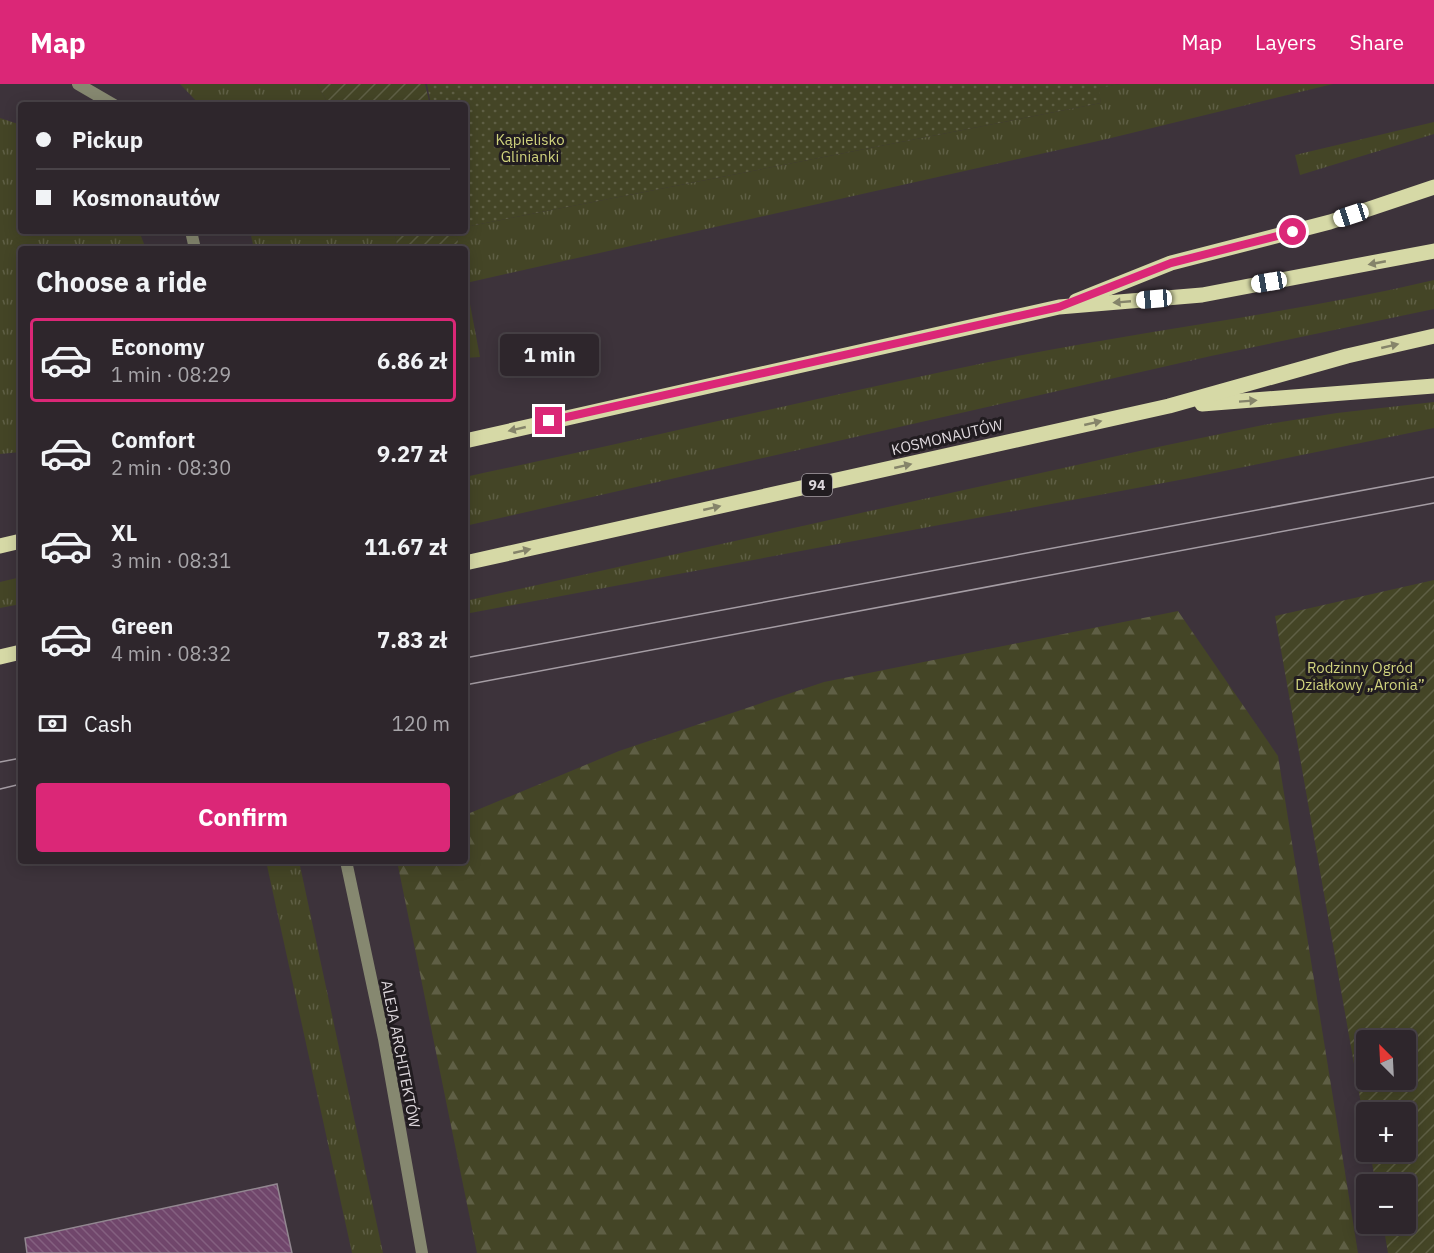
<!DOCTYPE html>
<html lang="en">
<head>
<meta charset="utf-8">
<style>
	body { margin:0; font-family:"IBM Plex Sans",sans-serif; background:#362e34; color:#f1f3f6; height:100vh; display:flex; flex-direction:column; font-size:22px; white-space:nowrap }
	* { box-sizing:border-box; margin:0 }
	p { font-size:20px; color:#a7a5a9 }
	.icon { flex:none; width:33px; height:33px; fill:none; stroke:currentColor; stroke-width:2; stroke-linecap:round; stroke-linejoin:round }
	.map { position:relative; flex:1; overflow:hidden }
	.panel { position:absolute; left:18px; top:162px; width:450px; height:618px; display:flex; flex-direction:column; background:#2e262c; border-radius:6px; box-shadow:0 3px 15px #0003,0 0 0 2px #494348 }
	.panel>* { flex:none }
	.top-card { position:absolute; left:18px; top:18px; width:450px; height:132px; border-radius:6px; box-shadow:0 3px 15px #0003,0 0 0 2px #494348; display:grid; align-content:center; height:132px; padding:0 18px; background:#2e262c }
	.needle { width:39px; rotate:336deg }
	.controls { position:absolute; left:1356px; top:946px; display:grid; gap:12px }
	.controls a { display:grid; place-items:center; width:60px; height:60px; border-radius:6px; background:#2e262c; box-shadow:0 3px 15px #0003,0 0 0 2px #494348; font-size:30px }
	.end { position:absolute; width:27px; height:27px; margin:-14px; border:8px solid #db2777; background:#fff; box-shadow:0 0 0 3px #fff }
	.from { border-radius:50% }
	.bubble { position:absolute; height:42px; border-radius:6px; background:#2e262c; box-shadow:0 3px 15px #0003,0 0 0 2px #494348; font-size:20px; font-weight:800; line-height:42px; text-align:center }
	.car { position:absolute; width:18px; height:36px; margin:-18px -9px; border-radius:8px; box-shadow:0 0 4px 2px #0007; background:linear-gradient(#fff 24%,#345 0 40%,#fff 0 76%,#345 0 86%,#fff 0) }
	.top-card b { display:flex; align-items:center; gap:21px; height:57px; font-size:22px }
	.top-card b+b { border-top:2px solid #494348 }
	.top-card i { width:15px; height:15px; background:#f1f3f6 }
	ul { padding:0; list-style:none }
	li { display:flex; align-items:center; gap:18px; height:84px; margin:0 12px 9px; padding:0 6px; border:3px solid transparent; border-radius:6px }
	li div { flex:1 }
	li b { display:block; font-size:22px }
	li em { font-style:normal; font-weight:800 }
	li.active { border-color:#db2777 }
	li>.icon { width:54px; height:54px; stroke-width:1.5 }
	h2 { padding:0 18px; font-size:27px; line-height:72px }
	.pay { display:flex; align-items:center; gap:15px; height:66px; padding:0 18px; font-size:22px }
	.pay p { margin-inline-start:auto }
	.button { display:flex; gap:12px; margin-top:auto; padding:12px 18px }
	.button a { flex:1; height:69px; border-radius:6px; background:#db2777; color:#fff; font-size:24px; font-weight:800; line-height:69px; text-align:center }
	header { display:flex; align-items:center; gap:36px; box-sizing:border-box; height:84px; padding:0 30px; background:#db2777; color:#fff }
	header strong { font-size:28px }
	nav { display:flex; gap:33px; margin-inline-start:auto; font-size:21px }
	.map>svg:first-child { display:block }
</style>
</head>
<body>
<header>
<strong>Map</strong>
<nav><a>Map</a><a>Layers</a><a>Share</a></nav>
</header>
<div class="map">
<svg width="1434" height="1169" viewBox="0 0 1434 1169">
	<defs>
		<pattern id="grass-tufts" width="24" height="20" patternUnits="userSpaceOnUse" patternTransform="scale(1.5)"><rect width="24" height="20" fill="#444526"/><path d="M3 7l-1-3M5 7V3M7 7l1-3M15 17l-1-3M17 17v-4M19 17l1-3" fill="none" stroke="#5f5f45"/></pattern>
		<pattern id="forest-firs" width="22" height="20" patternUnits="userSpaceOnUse" patternTransform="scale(1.5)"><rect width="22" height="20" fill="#444526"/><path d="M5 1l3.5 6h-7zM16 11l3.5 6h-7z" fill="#5f5f45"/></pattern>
		<pattern id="park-dots" width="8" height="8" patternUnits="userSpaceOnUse" patternTransform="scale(1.5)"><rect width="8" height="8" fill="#444526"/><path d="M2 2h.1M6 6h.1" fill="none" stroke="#5f5f45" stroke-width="1.8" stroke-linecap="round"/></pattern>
		<pattern id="garden-furrows" width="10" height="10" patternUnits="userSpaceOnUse" patternTransform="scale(1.5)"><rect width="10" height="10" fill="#444526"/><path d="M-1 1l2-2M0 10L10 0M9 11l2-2" fill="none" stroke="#5f5f45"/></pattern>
		<pattern id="building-back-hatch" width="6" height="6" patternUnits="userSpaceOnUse" patternTransform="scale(1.5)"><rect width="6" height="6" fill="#70466b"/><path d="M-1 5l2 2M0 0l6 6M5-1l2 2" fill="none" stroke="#846080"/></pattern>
	</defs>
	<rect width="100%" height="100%" fill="#3d333b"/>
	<g fill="url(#grass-tufts)">
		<polygon points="180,0 317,0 329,21 200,21"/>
		<polygon points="1120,0 1333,0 1107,55 466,199 480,273 465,274 465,165 459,165 456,147 465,147 465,143 1101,19 1098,4"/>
		<polygon points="0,34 21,41 21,147 139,147 146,165 21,165 21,368 0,370"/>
		<polygon points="1434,38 1434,50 1300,91 1295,71"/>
		<polygon points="250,147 394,147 398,165 254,165"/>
		<path d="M 1434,196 L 1434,225 L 1211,272 L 465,442 L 465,393 C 638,356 811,315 984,279 C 1133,247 1286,231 1434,196 Z"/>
		<polygon points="1434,318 1434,344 1190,394 465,530 465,517 1153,364 1263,341 1337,329"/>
		<polygon points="21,493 21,520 0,524 0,498"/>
		<polygon points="266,777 299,777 383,1169 352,1169"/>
	</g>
	<polygon fill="url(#forest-firs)" points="1178,527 1278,672 1358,1169 477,1169 397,777 465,777 465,731 619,667 824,598"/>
	<polygon fill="url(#park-dots)" points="427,0 1120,0 1099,4 1101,19 465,143 465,21 431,21"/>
	<g fill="url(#garden-furrows)" fill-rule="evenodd">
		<polygon points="317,0 425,0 430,21 329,21"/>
		<polygon points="394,147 456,147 459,165 398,165"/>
		<path d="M 1434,496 L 1434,1169 L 1388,1169 L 1383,1140 L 1406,1140 L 1406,1101 L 1376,1101 L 1370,1068 L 1406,1068 L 1406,1029 L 1366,1029 L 1366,1048 L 1275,532 ZM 1366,957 L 1406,957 L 1406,996 L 1366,996 Z"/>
	</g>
	<polygon fill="url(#building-back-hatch)" stroke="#928790" stroke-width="1.5" points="277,1100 292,1169 27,1169 25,1154"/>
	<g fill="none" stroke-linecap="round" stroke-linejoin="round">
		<g stroke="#868870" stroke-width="12">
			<polyline points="78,0 114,21"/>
			<polyline points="191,147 195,165"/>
			<polyline points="346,777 384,955 422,1169"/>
		</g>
		<g stroke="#d6d9a6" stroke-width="15">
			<polyline points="1076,217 1171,179 1330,138 1434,103"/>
			<polyline points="1202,320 1434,302"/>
			<polyline points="465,357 1059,223 1202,211 1434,167"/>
			<polyline points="0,462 21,457"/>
			<polyline points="465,479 1169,322 1347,272 1434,252"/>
			<polyline points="0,573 21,568"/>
		</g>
		<g stroke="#a59da4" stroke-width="1.5">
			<polyline points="465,574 1434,393"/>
			<polyline points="465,601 1434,419"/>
			<polyline points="0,678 21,674"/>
			<polyline points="0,705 21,700"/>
		</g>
	</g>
	<defs><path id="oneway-solid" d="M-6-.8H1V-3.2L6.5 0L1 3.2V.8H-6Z" transform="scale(1.5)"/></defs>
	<g fill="#85846a">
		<use href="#oneway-solid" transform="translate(1377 179) rotate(169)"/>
		<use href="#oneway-solid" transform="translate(1122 218) rotate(175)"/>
		<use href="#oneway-solid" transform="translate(1390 262) rotate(-13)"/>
		<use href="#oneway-solid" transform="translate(1248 317) rotate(-4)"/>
		<use href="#oneway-solid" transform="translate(1093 339) rotate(-13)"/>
		<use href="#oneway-solid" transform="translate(517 345) rotate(167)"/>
		<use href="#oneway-solid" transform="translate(903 382) rotate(-13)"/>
		<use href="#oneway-solid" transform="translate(712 424) rotate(-13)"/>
		<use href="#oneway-solid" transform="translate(522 467) rotate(-13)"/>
	</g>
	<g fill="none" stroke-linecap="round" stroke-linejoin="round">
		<polyline stroke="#db2777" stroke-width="8" points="549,337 1059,223 1171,179 1293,148"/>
	</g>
	<g text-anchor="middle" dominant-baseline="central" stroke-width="6" stroke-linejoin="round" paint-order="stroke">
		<rect fill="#211c20" stroke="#a59fa4" stroke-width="1.5" x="802" y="390" width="30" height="22" rx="4.5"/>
		<g font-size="14" font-weight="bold" fill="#ddd7dc">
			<text x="817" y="401">94</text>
		</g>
		<g font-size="15" fill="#d0d37d" stroke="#211c20">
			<text x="530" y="55">Kąpielisko<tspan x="530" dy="17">Glinianki</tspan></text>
			<text x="1360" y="583">Rodzinny Ogród<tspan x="1360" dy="17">Działkowy „Aronia”</tspan></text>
		</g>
		<g font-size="15" fill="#ddd7dc" stroke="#211c20">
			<text transform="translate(947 353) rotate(-13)">KOSMONAUTÓW</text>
			<text transform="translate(401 970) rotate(79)">ALEJA ARCHITEKTÓW</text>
		</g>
	</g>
</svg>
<div class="controls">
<a><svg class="needle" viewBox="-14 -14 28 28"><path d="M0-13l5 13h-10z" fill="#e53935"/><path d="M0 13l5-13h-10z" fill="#a7a5a9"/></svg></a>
<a>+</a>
<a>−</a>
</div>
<i class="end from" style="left:1293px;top:148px"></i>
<i class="end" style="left:549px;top:337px"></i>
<div class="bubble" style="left:500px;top:250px;width:99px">1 min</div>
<i class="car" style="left:1351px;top:131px;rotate:252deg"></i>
<i class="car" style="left:1269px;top:198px;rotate:260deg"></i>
<i class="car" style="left:1154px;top:215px;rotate:265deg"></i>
<div class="top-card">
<b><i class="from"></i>Pickup</b>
<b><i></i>Kosmonautów</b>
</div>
<section class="panel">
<h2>Choose a ride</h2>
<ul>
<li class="active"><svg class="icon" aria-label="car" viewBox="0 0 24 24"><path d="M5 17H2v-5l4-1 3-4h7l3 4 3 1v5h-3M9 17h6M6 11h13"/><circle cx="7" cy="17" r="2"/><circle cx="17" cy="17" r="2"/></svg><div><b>Economy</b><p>1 min · 08:29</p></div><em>6.86 zł</em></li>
<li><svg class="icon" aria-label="car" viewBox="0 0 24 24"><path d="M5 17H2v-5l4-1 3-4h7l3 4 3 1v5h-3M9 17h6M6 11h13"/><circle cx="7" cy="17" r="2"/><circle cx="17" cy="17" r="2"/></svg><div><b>Comfort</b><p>2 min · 08:30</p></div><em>9.27 zł</em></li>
<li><svg class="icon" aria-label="car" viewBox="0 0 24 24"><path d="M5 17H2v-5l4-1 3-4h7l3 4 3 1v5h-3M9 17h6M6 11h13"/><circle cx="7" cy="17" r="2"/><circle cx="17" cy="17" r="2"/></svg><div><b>XL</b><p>3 min · 08:31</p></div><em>11.67 zł</em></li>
<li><svg class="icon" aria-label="car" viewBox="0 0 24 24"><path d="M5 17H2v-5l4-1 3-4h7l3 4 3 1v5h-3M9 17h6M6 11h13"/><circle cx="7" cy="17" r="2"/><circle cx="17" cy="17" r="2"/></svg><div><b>Green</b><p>4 min · 08:32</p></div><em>7.83 zł</em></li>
</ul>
<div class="pay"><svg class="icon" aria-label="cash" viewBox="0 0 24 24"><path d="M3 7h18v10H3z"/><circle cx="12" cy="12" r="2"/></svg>Cash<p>120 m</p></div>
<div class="button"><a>Confirm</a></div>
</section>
</div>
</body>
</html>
